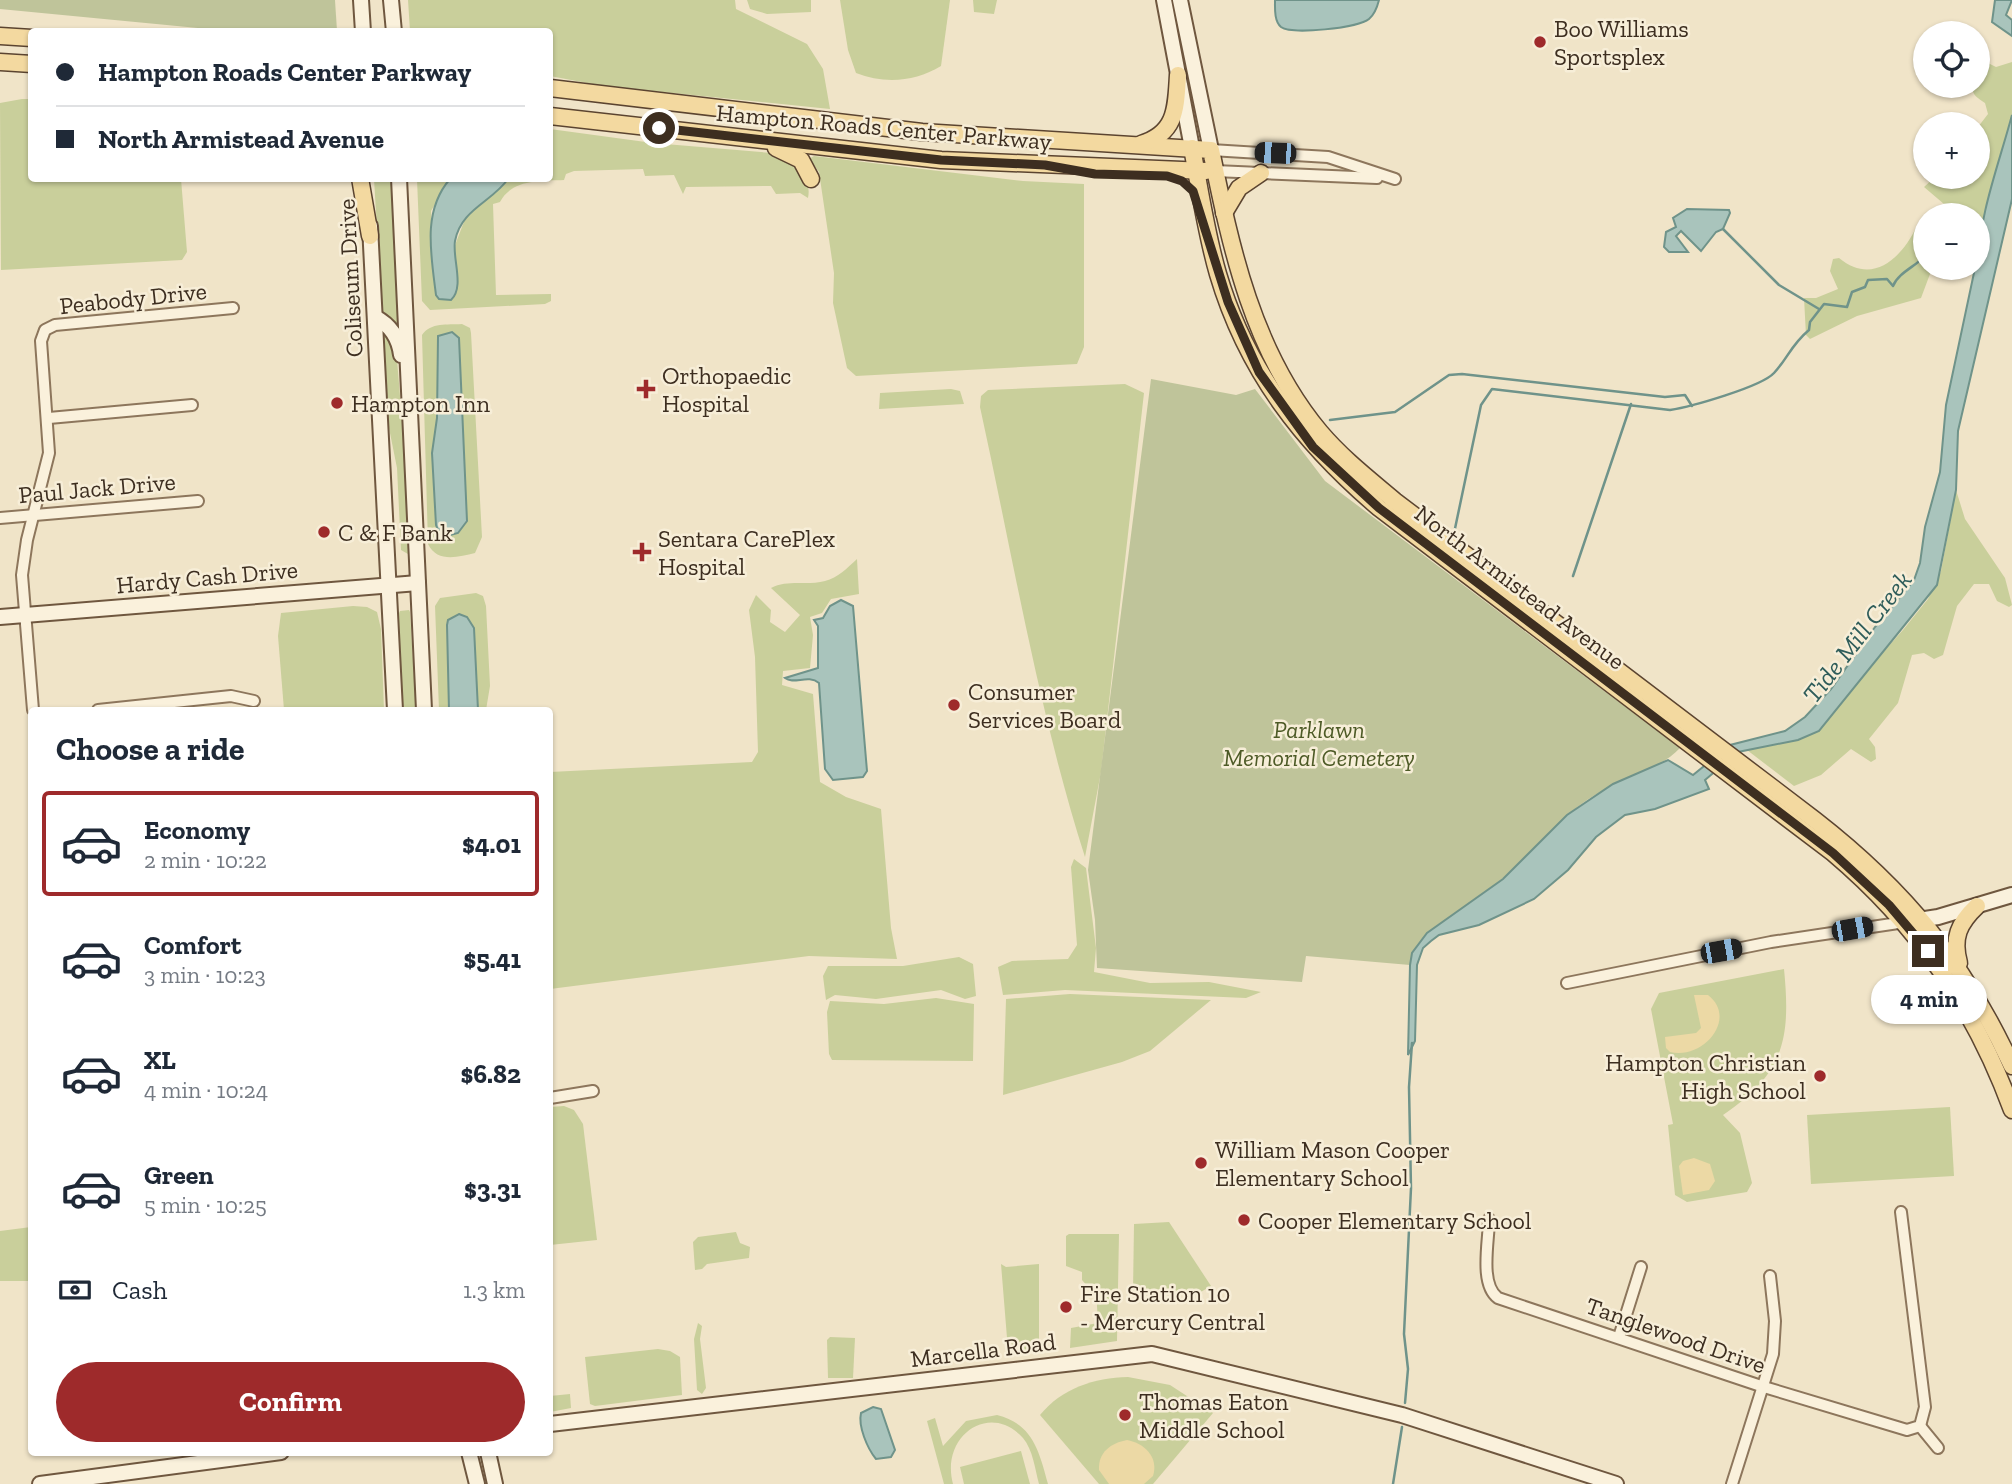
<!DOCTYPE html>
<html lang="en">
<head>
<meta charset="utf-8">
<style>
	body { margin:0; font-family:"Zilla Slab",serif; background:#f2f2f3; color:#1f2937; height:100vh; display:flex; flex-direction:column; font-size:26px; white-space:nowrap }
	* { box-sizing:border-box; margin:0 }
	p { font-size:23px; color:#747a83 }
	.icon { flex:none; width:38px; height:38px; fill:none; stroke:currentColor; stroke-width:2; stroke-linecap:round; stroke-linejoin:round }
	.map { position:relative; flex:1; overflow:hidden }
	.panel { position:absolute; left:28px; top:707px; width:525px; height:749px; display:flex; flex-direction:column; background:#fff; border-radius:7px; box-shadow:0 2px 5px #0004 }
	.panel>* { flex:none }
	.banner { position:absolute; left:28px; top:28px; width:525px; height:154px; border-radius:7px; box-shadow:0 2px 5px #0004; display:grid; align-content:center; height:154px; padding:0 28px; background:#fff }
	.fabs { position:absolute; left:1913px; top:21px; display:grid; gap:14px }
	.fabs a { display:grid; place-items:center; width:77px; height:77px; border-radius:50%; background:#fff; box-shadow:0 2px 5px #0004; font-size:35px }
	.end { position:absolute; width:32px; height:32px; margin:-16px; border:9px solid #3d2e20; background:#fff; box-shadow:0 0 0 4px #fff }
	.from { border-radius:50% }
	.bubble { position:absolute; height:49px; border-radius:24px; background:#fff; box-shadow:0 2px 5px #0004; font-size:23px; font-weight:700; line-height:49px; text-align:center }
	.car { position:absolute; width:21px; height:42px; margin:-21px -10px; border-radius:9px; box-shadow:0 0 5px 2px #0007; background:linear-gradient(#222 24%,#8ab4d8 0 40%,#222 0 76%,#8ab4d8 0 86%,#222 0) }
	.banner b { display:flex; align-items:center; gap:24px; height:66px; font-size:26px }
	.banner b+b { border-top:2px solid #e0e1e3 }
	.banner i { width:18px; height:18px; background:#1f2937 }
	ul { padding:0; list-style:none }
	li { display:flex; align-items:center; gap:21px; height:105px; margin:0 14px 10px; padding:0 14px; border:4px solid transparent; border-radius:7px }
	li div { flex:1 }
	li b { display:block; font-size:26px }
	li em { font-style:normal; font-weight:700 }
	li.active { border-color:#9e2a2b }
	li>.icon { width:63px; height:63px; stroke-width:1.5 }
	h2 { padding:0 28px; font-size:32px; line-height:84px }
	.pay { display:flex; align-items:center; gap:18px; height:77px; padding:0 28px; font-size:26px }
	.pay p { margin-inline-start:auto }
	.cta { display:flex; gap:14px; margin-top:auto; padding:14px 28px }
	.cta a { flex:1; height:80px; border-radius:42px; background:#9e2a2b; color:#fff; font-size:28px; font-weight:700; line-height:80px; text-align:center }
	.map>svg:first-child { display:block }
</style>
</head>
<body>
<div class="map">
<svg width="2012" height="1484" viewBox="0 0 2012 1484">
	<rect width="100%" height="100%" fill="#f0e4c8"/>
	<g fill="#c9cf9b" fill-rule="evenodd">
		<polygon points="408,0 735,0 736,9 807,44 823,69 830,109 603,86 550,76 550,32 410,31"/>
		<polygon points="747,0 811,0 811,12 767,14 750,9"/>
		<path d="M 840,0 L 950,0 L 941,66 C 915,82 884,84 856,73 L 848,50 Z"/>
		<polygon points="973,0 997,0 994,14 974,12"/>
		<path d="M 1978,58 L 1996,67 L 2012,62 L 2012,115 L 1978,253 L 1978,215 L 1948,215 L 1944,204 L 1924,187 L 1935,177 L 1978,177 L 1978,127 L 1988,114 L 1985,103 C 1978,98 1971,95 1973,86 L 1978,86 Z"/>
		<polygon points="22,99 31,99 32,178 181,179 187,252 182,260 1,270 0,103"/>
		<path d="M 550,129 L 653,143 L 784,154 C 797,166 812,179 808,198 L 800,193 L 776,194 L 771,186 L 686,187 L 683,194 L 674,175 L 645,176 L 643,169 L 574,171 L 566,174 L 564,180 C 540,181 512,179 500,202 L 493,204 L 496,295 L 551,294 L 551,301 L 545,304 L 430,310 L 422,301 L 417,179 L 450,179 L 431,211 L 436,295 L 465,219 L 508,179 L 550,178 Z"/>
		<polygon points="814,156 1023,181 1084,184 1084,347 1077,364 856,376 847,368 833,303 834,273 819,172 809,159"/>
		<polygon points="374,179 392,179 401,334 382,311"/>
		<path d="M 1925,227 L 1925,268 L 1940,268 L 1930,274 L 1921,298 L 1857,316 L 1810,339 L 1806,335 L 1804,298 L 1816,298 L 1838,289 L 1830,271 L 1833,259 L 1839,258 C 1872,285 1900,260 1916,228 Z"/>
		<path d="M 462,324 L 470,328 L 471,333 L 482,537 L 475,553 C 458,557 437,563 428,544 L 422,335 C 431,322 447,325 462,324 ZM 452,332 L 459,338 L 467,521 L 458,533 L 435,511 L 432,453 L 437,418 L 438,336 Z"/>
		<polygon points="386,334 396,348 408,491 408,554 401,550 397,468 386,413 382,335"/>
		<path d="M 1125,384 L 1144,393 L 1101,772 L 1085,857 C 1038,710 1013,557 980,407 L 981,396 L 988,390 Z"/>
		<polygon points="951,389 960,391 964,404 879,409 880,393"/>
		<polygon points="1956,490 1965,519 2005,578 2012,605 2009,607 1997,601 1989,584 1974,584 1957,606 1943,655 1934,659 1924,653 1912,655 1898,703 1869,739 1875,747 1876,759 1871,762 1851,749 1821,775 1794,786 1747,750 1798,740 1819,731 1852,687 1903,630 1928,599 1941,571"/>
		<path d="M 857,559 L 859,594 L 831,599 L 822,613 L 810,617 L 813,635 L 810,668 L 783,671 L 782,685 L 813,694 L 820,782 L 846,797 L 881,809 L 891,928 L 897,959 L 809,956 L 550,989 L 550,772 L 752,762 L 758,752 L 755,657 L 749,610 L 756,595 L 771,610 L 770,622 L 785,632 L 800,615 L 771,588 C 788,579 807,586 825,581 C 838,578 847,568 857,559 Z"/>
		<polygon points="476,593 483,596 486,606 490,686 486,710 478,710 474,628 447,625 449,710 439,710 435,606 440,598"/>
		<polygon points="353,606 367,607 377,612 381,629 384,710 284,710 278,636 281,613"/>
		<polygon points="409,610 410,612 416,710 402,710 398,615 400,611"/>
		<polygon points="1074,859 1086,868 1096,948 1094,972 1150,983 1209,982 1261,992 1246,998 1065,990 1003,995 998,967 1012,961 1068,959 1077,945 1071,867"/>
		<polygon points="959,957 973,964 976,996 965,999 941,990 876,999 835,995 826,1000 823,976 828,966 903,966"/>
		<path d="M 1784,969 C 1791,1039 1784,1074 1723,1115 L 1740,1133 L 1752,1183 L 1747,1192 L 1687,1202 L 1675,1195 L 1668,1125 L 1673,1124 L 1651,1009 L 1659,993 Z"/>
		<polygon points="1070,994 1211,1000 1150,1051 1122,1062 1003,1095 1006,999"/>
		<polygon points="936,998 974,1004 973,1061 832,1060 829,1054 827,1012 830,1001 884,1004"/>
		<polygon points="564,1106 574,1110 583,1124 597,1240 550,1245 550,1107"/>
		<polygon points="1950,1107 1954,1176 1811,1184 1807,1115"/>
		<polygon points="1169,1222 1211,1286 1199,1293 1133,1291 1134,1224"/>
		<polygon points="31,1227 31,1281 0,1281 0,1231"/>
		<polygon points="736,1232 740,1243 750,1247 749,1258 707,1264 702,1269 695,1270 693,1242 698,1237"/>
		<polygon points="1069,1234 1119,1234 1117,1341 1070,1348 1071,1328 1098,1323 1096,1289 1089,1288 1082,1280 1082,1272 1066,1266 1066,1236"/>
		<polygon points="1001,1264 1006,1267 1039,1264 1039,1352 1011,1355 1008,1350"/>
		<polygon points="698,1323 702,1326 700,1339 706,1388 702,1394 697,1390 694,1339"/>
		<polygon points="830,1337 855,1338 853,1378 828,1378 827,1340"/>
		<polygon points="658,1349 670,1351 680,1357 682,1395 595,1406 590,1404 585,1357"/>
		<path d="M 1128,1377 L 1170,1385 L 1213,1413 L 1153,1484 L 1099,1484 L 1040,1415 C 1062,1388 1094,1378 1128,1377 Z"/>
		<polygon points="570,1394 571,1408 550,1412 550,1396"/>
		<path d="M 997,1415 C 1033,1424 1039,1451 1048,1484 L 1039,1484 C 1035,1469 1033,1450 1023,1438 C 990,1401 940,1436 953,1484 L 944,1484 L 927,1421 L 935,1418 L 943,1446 L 966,1421 Z"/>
		<polygon points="1021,1451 1030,1484 964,1484 960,1467"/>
	</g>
	<g fill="#ecd9a5">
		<path d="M 1694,995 L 1708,995 C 1738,1018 1704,1060 1670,1052 L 1666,1048 L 1665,1037 L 1696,1033 L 1701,1028 Z"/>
		<polygon points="1694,1158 1710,1164 1715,1181 1709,1190 1683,1195 1679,1166 1683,1161"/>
		<path d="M 1127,1440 C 1144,1443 1159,1457 1153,1476 L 1144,1484 L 1109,1484 L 1099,1470 C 1098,1452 1111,1443 1127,1440 Z"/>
	</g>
	<g fill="#bfc49a">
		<polygon points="0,0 335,0 337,31 229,31 0,9"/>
		<path d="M 1151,379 L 1236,395 L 1255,389 L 1325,481 L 1680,748 C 1656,773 1616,780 1587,800 C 1561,817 1544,841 1522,863 C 1496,888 1416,932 1410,965 L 1306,956 L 1302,982 L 1097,968 L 1095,920 L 1088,870 Z"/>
	</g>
	<g fill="#a9c4bc" stroke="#6f938a" stroke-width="2">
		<path d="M 1275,0 L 1379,0 C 1377,8 1375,14 1369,19 C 1358,28 1292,35 1281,27 C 1274,21 1275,8 1275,0 Z"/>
		<polygon points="1995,0 2012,0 2006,15 2012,20 2012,36 1992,22"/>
		<path d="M 2012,115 L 2012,199 L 1958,431 L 1956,490 L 1937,585 L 1819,731 L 1798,740 L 1738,752 L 1705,780 L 1709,789 L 1655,809 L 1625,815 L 1596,837 L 1568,870 L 1534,899 L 1479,925 L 1439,935 L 1431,941 L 1423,948 L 1417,965 L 1415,1041 L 1408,1055 L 1410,965 L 1412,953 L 1427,933 L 1503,879 L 1567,815 L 1613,784 L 1668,760 L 1693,775 L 1730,745 L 1785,731 L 1805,717 L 1831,689 L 1875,627 L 1914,580 L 1920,563 L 1925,527 L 1940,472 L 1946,405 L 1975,268 L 1978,268 C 1978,217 1999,164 2012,115 Z"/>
		<path d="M 450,179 L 508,179 C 492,202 461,209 455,241 C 452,258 465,287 451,300 L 439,299 L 436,295 C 431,254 422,211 450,179 Z"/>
		<polygon points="1687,209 1729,210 1730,213 1723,229 1716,232 1701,251 1681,231 1676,236 1688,252 1669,252 1664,247 1666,232 1676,227 1673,218"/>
		<polygon points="452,332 459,338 467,521 458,533 447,536 438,530 436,525 432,453 437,418 438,336"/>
		<path d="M 841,600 L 853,606 L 867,771 L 863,777 L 833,780 L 825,769 L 819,683 C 808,674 794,685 785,678 L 818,668 L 818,626 L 814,620 L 823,618 L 830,606 Z"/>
		<polygon points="459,614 467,617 474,628 478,710 449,710 447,625 448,620"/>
		<path d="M 873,1407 L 881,1409 L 895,1450 L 891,1457 L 876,1459 C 867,1448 858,1426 861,1413 Z"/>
	</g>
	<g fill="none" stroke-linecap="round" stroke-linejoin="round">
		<g stroke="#6f938a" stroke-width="2.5">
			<polyline points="1723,229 1779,285 1819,309"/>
			<polyline points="1330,420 1395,412 1449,375 1462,374 1665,397 1685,395 1692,406"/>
			<path d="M 1453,538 L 1481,405 L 1492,389 L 1670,410 C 1690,407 1761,387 1774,373 C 1788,358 1791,345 1809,330 L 1810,322 L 1824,304 L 1847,307 L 1852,292 L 1865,287 L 1868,280 L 1887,279 L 1893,286 C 1898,273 1916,266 1925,256"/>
			<polyline points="1573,576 1631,404"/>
			<polyline points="1405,1403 1408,1369 1404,1334 1411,1188 1409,1087 1412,1043"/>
			<polyline points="1393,1484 1402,1427"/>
		</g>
		<defs>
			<g id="street">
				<polyline points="1211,150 1328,157 1395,179"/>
				<polyline points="1215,171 1377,178"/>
				<polyline points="49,418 192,405"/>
				<polyline points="0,518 198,501"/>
				<polyline points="33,710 22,575 27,540 49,453 41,341 45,330 55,325 233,308"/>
				<polyline points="98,710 231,696 254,701"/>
				<polyline points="1567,983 1771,942 1905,922"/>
				<polyline points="550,1098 593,1091"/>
				<path d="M 1489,1219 C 1489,1241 1479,1284 1498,1298 L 1764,1387 L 1907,1430 L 1920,1426 L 1925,1407 L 1901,1212"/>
				<polyline points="1619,1337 1641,1267"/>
				<polyline points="1920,1426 1938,1448"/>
				<polyline points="1732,1484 1773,1354 1775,1321 1770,1276"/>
			</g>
			<g id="secondary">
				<polyline points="361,0 363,32"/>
				<polyline points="391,0 394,32"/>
				<polyline points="1164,0 1192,148"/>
				<polyline points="1180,0 1211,150"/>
				<polyline points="399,178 424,710"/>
				<polyline points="370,226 395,710"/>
				<path d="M 375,317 C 390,325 399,338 401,355"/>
				<polyline points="0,617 418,583"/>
				<polyline points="1912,921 1938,917 2012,895"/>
				<polyline points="550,1424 1152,1354 1402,1415 1616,1484"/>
				<polyline points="469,1452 477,1484"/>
				<polyline points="488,1452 495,1484"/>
				<polyline points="40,1484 281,1452"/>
			</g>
			<g id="primary">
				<polyline points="0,36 32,38"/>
				<polyline points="0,62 32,64"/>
				<path d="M 550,88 L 922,132 L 1211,150 C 1231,249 1253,352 1320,432 C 1342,458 1369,479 1395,501 L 1815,820 C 1905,890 1964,962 2012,1066"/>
				<polyline points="550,116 941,160 1206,171"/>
				<path d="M 1141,144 C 1177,133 1176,107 1178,75"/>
				<polyline points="776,148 801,160 811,179"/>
				<path d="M 1192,148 C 1200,190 1206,233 1218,274 C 1247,372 1303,443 1379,508 L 1833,853 C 1917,924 1974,1007 2012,1110"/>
				<polyline points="360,178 370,236"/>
				<polyline points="1224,213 1239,188 1261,173"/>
				<path d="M 1959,963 C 1952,938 1959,923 1977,906"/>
			</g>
		</defs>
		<use href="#street" stroke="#8d765c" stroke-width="14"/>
		<use href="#secondary" stroke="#6f573f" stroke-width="18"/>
		<use href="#primary" stroke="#5b4430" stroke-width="19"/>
		<use href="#street" stroke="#faf1dc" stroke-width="10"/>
		<use href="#secondary" stroke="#faf1dc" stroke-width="14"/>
		<use href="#primary" stroke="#f3d9a0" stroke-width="16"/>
	</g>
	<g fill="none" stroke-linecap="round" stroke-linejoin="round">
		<polyline stroke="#3d2e20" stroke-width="9" points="659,128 941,160 1045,165 1095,174 1167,176 1182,181 1193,191 1228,302 1259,372 1313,447 1379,508 1833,853 1889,905 1928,951"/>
	</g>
	<g fill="#9e2a2b" stroke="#f7eed8" stroke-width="2.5">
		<circle cx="1540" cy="42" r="7"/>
		<path d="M642.5 378.5h7v7h7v7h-7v7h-7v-7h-7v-7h7z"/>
		<circle cx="337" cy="403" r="7"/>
		<circle cx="324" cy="532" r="7"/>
		<path d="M638.5 541.5h7v7h7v7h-7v7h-7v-7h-7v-7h7z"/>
		<circle cx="954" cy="705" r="7"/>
		<circle cx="1820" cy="1076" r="7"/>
		<circle cx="1201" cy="1163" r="7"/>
		<circle cx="1244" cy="1220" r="7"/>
		<circle cx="1066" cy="1307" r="7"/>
		<circle cx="1125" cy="1415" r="7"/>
	</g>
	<g text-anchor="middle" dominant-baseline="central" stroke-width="5" stroke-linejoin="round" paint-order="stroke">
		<g font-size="24" fill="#3d2e20" stroke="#f7eed8" text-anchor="start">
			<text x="1554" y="28">Boo Williams<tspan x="1554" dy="28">Sportsplex</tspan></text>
			<text x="662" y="375">Orthopaedic<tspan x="662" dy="28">Hospital</tspan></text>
			<text x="351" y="403">Hampton Inn</text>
			<text x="338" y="532">C &amp; F Bank</text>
			<text x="658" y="538">Sentara CarePlex<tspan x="658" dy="28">Hospital</tspan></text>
			<text x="968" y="691">Consumer<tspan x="968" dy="28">Services Board</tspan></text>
			<text x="1806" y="1062" text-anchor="end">Hampton Christian<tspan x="1806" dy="28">High School</tspan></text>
			<text x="1215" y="1149">William Mason Cooper<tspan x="1215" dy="28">Elementary School</tspan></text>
			<text x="1258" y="1220">Cooper Elementary School</text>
			<text x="1080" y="1293">Fire Station 10<tspan x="1080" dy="28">- Mercury Central</tspan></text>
			<text x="1139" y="1401">Thomas Eaton<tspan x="1139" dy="28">Middle School</tspan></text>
		</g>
		<g font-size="24" fill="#3d2e20" stroke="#f7eed8">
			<text transform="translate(884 127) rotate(5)">Hampton Roads Center Parkway</text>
			<text transform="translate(350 278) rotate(-93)">Coliseum Drive</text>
			<text transform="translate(133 298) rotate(-6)">Peabody Drive</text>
			<text transform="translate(97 488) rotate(-5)">Paul Jack Drive</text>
			<text transform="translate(207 577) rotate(-5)">Hardy Cash Drive</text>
			<text transform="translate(1520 587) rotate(37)">North Armistead Avenue</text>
			<text transform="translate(1676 1335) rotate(19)">Tanglewood Drive</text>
			<text transform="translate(983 1350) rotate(-7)">Marcella Road</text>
		</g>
		<g font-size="24" font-style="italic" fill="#4d5a26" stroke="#f7eed8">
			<text x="1319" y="729">Parklawn<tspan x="1319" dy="28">Memorial Cemetery</tspan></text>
		</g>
		<g font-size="26" font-style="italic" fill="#2f5d5a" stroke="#f7eed8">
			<text transform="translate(1857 637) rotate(-52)">Tide Mill Creek</text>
		</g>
	</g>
</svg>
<div class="fabs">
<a><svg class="icon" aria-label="locate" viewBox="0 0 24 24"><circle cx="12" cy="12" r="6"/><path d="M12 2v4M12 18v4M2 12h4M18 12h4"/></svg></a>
<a>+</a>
<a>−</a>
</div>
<i class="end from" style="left:659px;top:128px"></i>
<i class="end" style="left:1928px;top:951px"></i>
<div class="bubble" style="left:1871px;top:975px;width:116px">4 min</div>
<i class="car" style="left:1275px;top:153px;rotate:272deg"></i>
<i class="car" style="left:1852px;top:929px;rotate:80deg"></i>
<i class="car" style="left:1721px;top:951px;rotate:80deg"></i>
<div class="banner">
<b><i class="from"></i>Hampton Roads Center Parkway</b>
<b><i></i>North Armistead Avenue</b>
</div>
<section class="panel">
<h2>Choose a ride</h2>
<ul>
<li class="active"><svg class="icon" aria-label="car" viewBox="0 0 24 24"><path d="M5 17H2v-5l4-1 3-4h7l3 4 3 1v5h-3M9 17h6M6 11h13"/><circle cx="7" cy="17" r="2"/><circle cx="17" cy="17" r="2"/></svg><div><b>Economy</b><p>2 min · 10:22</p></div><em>$4.01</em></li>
<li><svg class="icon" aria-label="car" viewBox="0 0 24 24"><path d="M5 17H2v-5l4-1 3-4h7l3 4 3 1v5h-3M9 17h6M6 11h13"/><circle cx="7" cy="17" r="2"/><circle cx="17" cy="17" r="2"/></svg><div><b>Comfort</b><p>3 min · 10:23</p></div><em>$5.41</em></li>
<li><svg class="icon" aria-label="car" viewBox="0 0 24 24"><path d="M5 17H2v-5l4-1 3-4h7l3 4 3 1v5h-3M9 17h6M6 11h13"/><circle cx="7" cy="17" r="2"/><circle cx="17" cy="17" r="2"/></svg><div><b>XL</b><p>4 min · 10:24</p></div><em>$6.82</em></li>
<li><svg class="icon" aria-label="car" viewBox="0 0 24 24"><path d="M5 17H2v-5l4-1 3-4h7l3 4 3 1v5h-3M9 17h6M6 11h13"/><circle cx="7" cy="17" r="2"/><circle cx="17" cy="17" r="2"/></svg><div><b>Green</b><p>5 min · 10:25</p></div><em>$3.31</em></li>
</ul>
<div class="pay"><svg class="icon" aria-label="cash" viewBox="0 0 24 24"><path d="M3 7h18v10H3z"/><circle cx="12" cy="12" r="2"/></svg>Cash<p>1.3 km</p></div>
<div class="cta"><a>Confirm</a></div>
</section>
</div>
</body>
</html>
